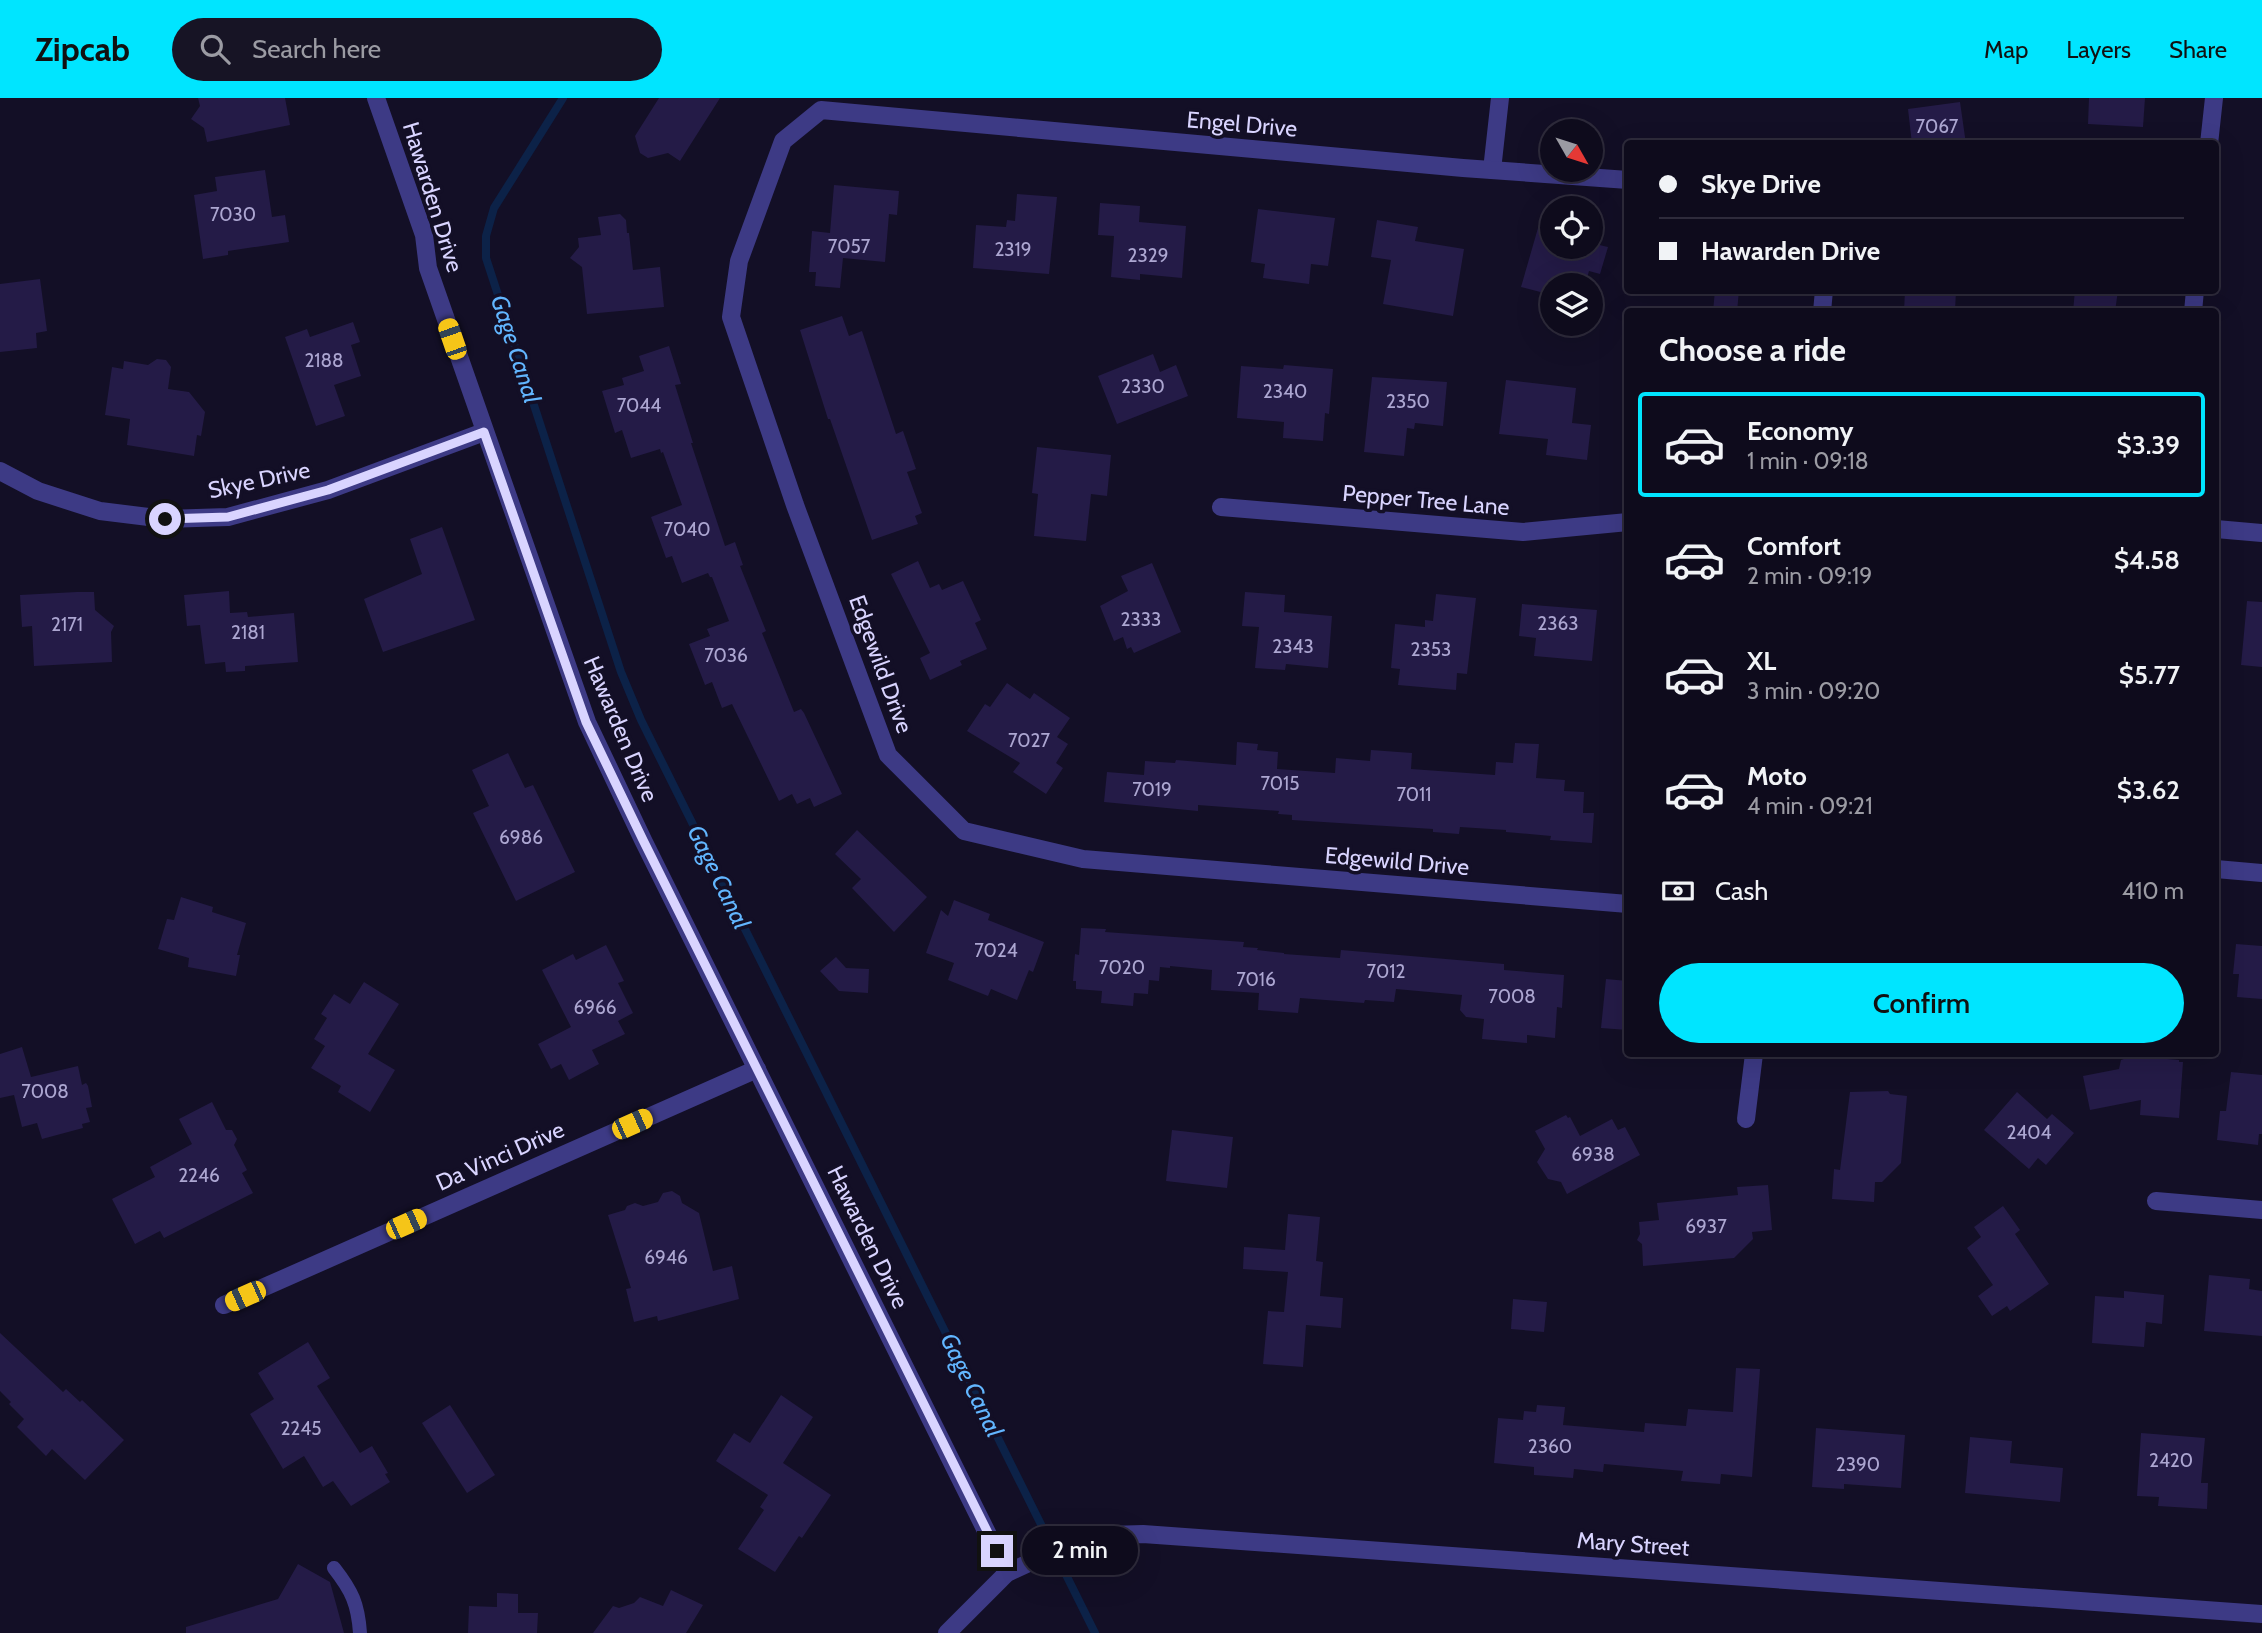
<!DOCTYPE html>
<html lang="en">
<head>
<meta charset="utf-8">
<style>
	body { margin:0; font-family:Cabin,sans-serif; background:#171425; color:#f1f3f6; height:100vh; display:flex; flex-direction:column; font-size:26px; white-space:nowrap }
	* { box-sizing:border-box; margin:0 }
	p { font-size:23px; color:#9b9ba3 }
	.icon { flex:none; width:38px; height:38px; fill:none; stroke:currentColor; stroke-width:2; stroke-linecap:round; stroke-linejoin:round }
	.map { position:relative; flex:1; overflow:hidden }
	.panel { position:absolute; left:1624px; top:210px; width:595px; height:749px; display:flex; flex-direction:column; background:#0e0b1c; border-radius:7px; box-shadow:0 7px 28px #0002,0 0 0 2px #2e2b3b }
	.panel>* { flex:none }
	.banner { position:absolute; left:1624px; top:42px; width:595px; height:154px; border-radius:7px; box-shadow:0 7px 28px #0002,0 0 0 2px #2e2b3b; display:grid; align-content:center; height:154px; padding:0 35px; background:#0e0b1c }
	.needle { width:46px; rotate:129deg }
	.controls { position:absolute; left:1540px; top:21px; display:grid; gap:14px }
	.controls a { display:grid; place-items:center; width:63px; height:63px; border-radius:50%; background:#0e0b1c; box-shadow:0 7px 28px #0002,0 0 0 2px #2e2b3b; font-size:35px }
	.end { position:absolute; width:32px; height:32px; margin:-16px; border:9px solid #d9d4ff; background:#111; box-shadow:0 0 0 4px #111 }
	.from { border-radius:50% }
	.bubble { position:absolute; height:49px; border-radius:24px; background:#0e0b1c; box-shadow:0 7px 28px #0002,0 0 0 2px #2e2b3b; font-size:23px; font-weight:600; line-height:49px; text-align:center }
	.car { position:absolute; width:21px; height:42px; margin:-21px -10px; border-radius:9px; box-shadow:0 0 5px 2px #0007; background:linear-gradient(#f5c518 24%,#345 0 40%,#f5c518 0 76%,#345 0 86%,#f5c518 0) }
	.banner b { display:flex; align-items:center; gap:24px; height:66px; font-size:26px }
	.banner b+b { border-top:2px solid #2e2b3b }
	.banner i { width:18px; height:18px; background:#f1f3f6 }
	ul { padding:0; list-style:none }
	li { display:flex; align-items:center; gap:21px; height:105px; margin:0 14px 10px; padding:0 21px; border:4px solid transparent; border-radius:7px }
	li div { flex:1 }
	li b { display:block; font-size:26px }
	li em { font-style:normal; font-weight:600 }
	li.current { border-color:#00e5ff }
	li>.icon { width:63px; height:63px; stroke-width:1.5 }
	h2 { padding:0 35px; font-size:32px; line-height:84px }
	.pay { display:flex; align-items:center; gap:18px; height:77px; padding:0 35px; font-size:26px }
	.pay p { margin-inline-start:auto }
	.button { display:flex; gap:14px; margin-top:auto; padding:14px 35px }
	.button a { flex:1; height:80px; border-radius:42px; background:#00e5ff; color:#111; font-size:28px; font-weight:600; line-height:80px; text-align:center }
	header { display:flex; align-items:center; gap:42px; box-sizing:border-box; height:98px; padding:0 35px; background:#00e5ff; color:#111 }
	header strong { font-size:33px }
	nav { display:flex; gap:38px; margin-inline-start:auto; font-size:24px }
	.search { width:490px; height:63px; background:#171425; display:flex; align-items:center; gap:18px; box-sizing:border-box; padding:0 24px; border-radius:38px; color:#9b9ba3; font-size:26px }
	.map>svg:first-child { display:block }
</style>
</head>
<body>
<header>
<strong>Zipcab</strong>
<div class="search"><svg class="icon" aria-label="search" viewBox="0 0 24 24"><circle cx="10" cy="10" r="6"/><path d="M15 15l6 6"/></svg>Search here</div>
<nav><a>Map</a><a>Layers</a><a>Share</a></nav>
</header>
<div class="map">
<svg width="2262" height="1535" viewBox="0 0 2262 1535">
	<rect width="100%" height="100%" fill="#130f26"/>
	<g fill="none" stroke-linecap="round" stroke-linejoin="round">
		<polyline stroke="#0c2248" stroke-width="8" points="563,0 494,110 486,138 486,160 621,574 641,622 1095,1535"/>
	</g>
	<g fill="#241b47">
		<polygon points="198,0 285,0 290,27 207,44 204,30 191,21 200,8"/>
		<polygon points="659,0 720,0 680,63 668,55 648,60 640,55 635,38"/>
		<polygon points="2089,0 2145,0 2143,29 2088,26"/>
		<polygon points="1960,4 1966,46 1912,46 1908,11"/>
		<polygon points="265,72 272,119 285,117 289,144 228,153 228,157 203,161 194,97 217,93 215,79"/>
		<polygon points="834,87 899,93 897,117 889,116 885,164 843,160 840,190 815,188 816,174 809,174 812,133 830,135"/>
		<polygon points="1017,96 1057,99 1049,176 973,170 976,127 1006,129 1007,122 1015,123"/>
		<polygon points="1100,105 1140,108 1139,124 1186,128 1182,180 1140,176 1140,182 1111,179 1114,138 1098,137"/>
		<polygon points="1258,111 1335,120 1328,168 1311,166 1309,186 1263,180 1265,166 1251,164"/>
		<polygon points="620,116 626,122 627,135 629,135 633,172 660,169 664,209 587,216 582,169 570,160 579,149 578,140 601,137 598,119"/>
		<polygon points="1377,122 1418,129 1415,143 1464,151 1453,218 1383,206 1391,162 1371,159"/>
		<polygon points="1538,130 1552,134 1552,149 1591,149 1591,145 1608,149 1600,176 1589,173 1585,187 1552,187 1552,197 1521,189"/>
		<polygon points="40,181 47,233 36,235 37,250 0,254 0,186"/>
		<polygon points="1715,192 1739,192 1737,214 1713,214"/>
		<polygon points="1905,192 1956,192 1955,214 1904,214"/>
		<polygon points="2075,192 2118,192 2115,214 2073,214"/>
		<polygon points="842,218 849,238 862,233 896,336 903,333 916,371 907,374 922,415 915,418 918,426 872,442 830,321 828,321 800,232"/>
		<polygon points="353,224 360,244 351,247 361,278 334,287 345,318 316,328 285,239 307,231 310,239"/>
		<polygon points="669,248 681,286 675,287 693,345 691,345 725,448 735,444 743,467 740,468 766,533 762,535 794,614 801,611 804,615 842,696 814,709 810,700 797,706 792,696 779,703 732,606 722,610 712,584 705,587 689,546 710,538 707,531 729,523 712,479 710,479 708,475 682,485 672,458 666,460 651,419 682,407 663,354 661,355 660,351 631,360 622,332 615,335 602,293 624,287 622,280 644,273 639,258"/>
		<polygon points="1153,256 1160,274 1176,267 1188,298 1117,326 1098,278"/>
		<polygon points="157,261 166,262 171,269 168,291 189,294 205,314 201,338 197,337 194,358 127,347 130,321 105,317 112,269 123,271 124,263 148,267"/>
		<polygon points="1284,267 1333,271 1329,316 1325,315 1323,343 1283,340 1284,324 1237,320 1241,268 1283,271"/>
		<polygon points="1372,279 1447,284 1443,328 1415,325 1414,331 1407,330 1404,358 1364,354"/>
		<polygon points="1506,282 1576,290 1572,325 1591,327 1587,362 1546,357 1548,341 1499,336"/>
		<polygon points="1037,349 1111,357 1107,398 1091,396 1086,443 1034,438 1038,396 1032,395"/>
		<polygon points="442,429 475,522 383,554 364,501 422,476 410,441"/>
		<polygon points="918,463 930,490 939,486 942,492 963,483 981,522 975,525 987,551 960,563 962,567 930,582 920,560 930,555 891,476"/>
		<polygon points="1152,465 1181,534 1134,555 1131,549 1127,551 1123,539 1114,543 1100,508 1128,493 1121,478"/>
		<polygon points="229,493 230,515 247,514 248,519 294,515 298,564 245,568 245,573 226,574 225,564 205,566 200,527 187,528 184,497"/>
		<polygon points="77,494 94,494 95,512 114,528 111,534 112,564 34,568 32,528 22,529 20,497"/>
		<polygon points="1245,494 1285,497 1284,514 1332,518 1328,570 1286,566 1285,572 1255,570 1259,529 1242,528"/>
		<polygon points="1436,496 1476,500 1467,576 1457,575 1456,592 1398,587 1400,571 1391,570 1395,526 1425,529 1425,522 1433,523"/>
		<polygon points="2247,503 2262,504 2262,569 2241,567"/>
		<polygon points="1522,506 1597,512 1592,563 1534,558 1536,540 1519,538"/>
		<polygon points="1007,585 1030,601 1034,595 1070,620 1057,639 1068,646 1056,665 1063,670 1046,696 1013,674 1020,665 967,633 985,606 990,609"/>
		<polygon points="1237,644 1258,646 1257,652 1278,654 1277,671 1335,675 1336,660 1370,663 1371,652 1412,655 1411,671 1495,677 1496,664 1513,665 1515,645 1539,646 1536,680 1565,682 1564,693 1584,694 1583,715 1594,715 1592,745 1550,742 1551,738 1506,734 1506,732 1460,729 1459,736 1433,734 1433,731 1292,722 1292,717 1278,716 1279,713 1198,707 1198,713 1104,704 1107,674 1144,677 1145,663 1175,665 1176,662 1236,667"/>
		<polygon points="508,655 525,690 533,687 575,774 516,803 473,715 489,708 472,672"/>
		<polygon points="857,732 927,799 894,834 852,790 861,781 835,756"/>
		<polygon points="181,799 213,809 212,814 246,825 237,857 240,857 236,878 188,869 189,860 158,851 167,821 174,822"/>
		<polygon points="954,802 990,816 988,822 1044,844 1033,874 1029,872 1017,902 991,891 988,898 948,882 954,865 926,855 941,812 948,818"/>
		<polygon points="1081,830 1106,831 1105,834 1244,844 1243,849 1258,850 1257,852 1284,855 1284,856 1340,860 1341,852 1504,866 1504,872 1564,877 1562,910 1557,909 1555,940 1527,937 1527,945 1482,941 1484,921 1466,919 1460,912 1462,897 1396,891 1394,904 1365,902 1364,905 1300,900 1298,915 1258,912 1259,895 1211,892 1212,872 1170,868 1170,870 1160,869 1159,883 1149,882 1148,896 1134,895 1133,908 1101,905 1102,893 1076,891 1076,883 1073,883 1075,856 1079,857"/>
		<polygon points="2236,846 2262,848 2262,901 2237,899 2239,876 2233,876"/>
		<polygon points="606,847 624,883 618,885 633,915 618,923 625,936 592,952 599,966 569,982 561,966 551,971 538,946 571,929 542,872 573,856 576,862"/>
		<polygon points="836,859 846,870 869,871 868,895 839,893 820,873"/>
		<polygon points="1606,881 1628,883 1628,932 1601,930"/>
		<polygon points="364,884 399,906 368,956 395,972 370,1014 338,994 341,988 311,970 325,948 314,941 327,920 321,916 334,896 350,906"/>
		<polygon points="22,949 31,979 78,968 82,987 86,985 88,988 92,1009 86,1010 90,1024 82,1026 83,1030 42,1041 37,1025 22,1029 14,997 0,1000 0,956"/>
		<polygon points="2132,958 2179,962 2179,964 2183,964 2179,1020 2140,1017 2141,1002 2090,1012 2083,978 2119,971 2121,962"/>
		<polygon points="2231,974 2262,977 2262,1036 2259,1036 2258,1047 2217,1042 2220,1013 2226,1013"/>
		<polygon points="1888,993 1890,996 1907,998 1901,1065 1882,1084 1875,1084 1874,1104 1832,1101 1834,1071 1840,1072 1850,994"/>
		<polygon points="2017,994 2047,1021 2052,1016 2074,1035 2046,1067 2038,1060 2029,1071 1984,1032"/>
		<polygon points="212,1004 226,1032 232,1032 237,1041 234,1047 247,1072 242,1075 253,1095 164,1140 160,1133 135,1146 112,1101 155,1079 150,1069 192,1046 179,1021"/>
		<polygon points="1566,1017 1568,1020 1570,1019 1580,1038 1612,1021 1618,1032 1625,1029 1640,1057 1567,1096 1561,1084 1548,1081 1537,1064 1545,1051 1535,1033"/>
		<polygon points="1172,1032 1233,1039 1227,1090 1166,1083"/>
		<polygon points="1768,1087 1772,1132 1752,1134 1753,1141 1734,1160 1643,1168 1642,1146 1637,1142 1640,1136 1639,1124 1659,1122 1657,1105 1738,1097 1737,1089"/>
		<polygon points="672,1093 680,1098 682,1105 699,1115 713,1173 732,1168 739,1201 658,1223 657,1218 634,1224 626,1191 631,1190 608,1117 625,1112 627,1108 635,1105 643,1108 658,1104 663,1095"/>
		<polygon points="2003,1108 2020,1132 2015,1136 2049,1186 2010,1213 2007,1208 1992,1218 1978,1198 1993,1187 1967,1150 1981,1139 1974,1129"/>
		<polygon points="1288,1116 1320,1119 1316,1163 1323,1164 1320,1198 1343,1200 1341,1230 1306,1227 1303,1269 1263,1266 1268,1213 1284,1214 1288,1174 1243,1171 1244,1149 1285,1152"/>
		<polygon points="2209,1177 2250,1181 2249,1191 2262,1193 2262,1238 2204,1233"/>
		<polygon points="2124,1193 2164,1197 2162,1226 2146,1224 2144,1249 2092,1245 2095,1198 2124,1200"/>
		<polygon points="1513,1201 1547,1204 1544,1234 1511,1231"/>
		<polygon points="0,1235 63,1294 66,1291 80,1304 82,1302 124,1342 85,1382 52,1351 46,1358 17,1329 24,1321 9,1306 11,1304 0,1293"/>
		<polygon points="308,1244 330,1280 317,1288 360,1355 372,1348 388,1375 385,1376 390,1384 351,1408 333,1383 323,1389 304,1358 283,1371 250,1316 274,1301 258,1275"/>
		<polygon points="1736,1270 1760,1271 1752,1379 1721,1376 1720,1386 1681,1383 1683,1373 1604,1366 1603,1374 1574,1371 1573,1380 1534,1377 1534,1369 1494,1365 1498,1320 1523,1322 1524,1313 1536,1314 1537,1307 1565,1309 1563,1327 1644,1334 1645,1325 1686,1328 1688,1311 1733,1314"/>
		<polygon points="781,1297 813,1319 783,1365 831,1397 802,1440 799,1438 775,1474 738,1451 764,1412 760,1409 768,1397 716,1363 734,1335 750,1345"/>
		<polygon points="450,1307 495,1377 467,1395 422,1325"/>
		<polygon points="1816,1330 1905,1337 1901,1390 1844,1386 1844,1391 1812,1389"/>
		<polygon points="2141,1335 2205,1340 2201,1385 2208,1385 2207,1411 2158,1408 2159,1399 2137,1398"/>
		<polygon points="1970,1339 2012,1343 2010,1365 2063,1370 2060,1404 1965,1395"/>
		<polygon points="298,1466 330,1484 344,1535 186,1535 186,1529 278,1501"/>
		<polygon points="671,1492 703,1507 686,1535 593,1535 613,1508 619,1510 634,1505 640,1499 663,1508"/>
		<polygon points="497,1495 518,1496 518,1515 538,1515 537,1535 468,1535 469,1508 497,1509"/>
	</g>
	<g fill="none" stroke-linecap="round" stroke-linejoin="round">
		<path stroke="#3d3a85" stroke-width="14" d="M 334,1470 C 352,1493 358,1506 360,1535"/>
		<g stroke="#3d3a85" stroke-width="18">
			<polyline points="376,0 424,137 428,170 587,624 643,742 1007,1475"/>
			<polyline points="2209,46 2214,0"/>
			<polyline points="1492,72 1500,0"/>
			<polyline points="1628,82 1463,70 821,12 783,43 739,163 731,219 795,407 888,657 964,733 1083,761 1628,806"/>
			<polyline points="1822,214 1824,192"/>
			<polyline points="2193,214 2195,192"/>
			<polyline points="0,373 38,393 100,413 165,421 228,419 328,392 484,334"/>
			<polyline points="1221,409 1523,434 1628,424"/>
			<polyline points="2216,431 2262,435"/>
			<polyline points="2216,771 2262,775"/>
			<polyline points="1746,1021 1754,956"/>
			<polyline points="2156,1103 2262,1112"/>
			<polyline points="224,1207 757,971"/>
			<polyline points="947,1535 1007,1475 1074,1444 1110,1437 1143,1436 2262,1516"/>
		</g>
	</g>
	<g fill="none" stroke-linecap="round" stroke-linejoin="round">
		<polyline stroke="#d9d4ff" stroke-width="9" points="165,421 228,419 328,392 484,334 586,624 643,742 997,1453"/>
	</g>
	<g text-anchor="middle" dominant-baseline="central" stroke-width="7" stroke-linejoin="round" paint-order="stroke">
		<g font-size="19" fill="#aca6d1">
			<text x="1937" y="28">7067</text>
			<text x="233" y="116">7030</text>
			<text x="849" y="148">7057</text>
			<text x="1013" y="151">2319</text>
			<text x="1148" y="157">2329</text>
			<text x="324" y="262">2188</text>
			<text x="1143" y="288">2330</text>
			<text x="1285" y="293">2340</text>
			<text x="1408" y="303">2350</text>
			<text x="639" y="307">7044</text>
			<text x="687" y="431">7040</text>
			<text x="1141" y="521">2333</text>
			<text x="1558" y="525">2363</text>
			<text x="67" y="526">2171</text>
			<text x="248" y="534">2181</text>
			<text x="1293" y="548">2343</text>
			<text x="1431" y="551">2353</text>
			<text x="726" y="557">7036</text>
			<text x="1029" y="642">7027</text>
			<text x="1280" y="685">7015</text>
			<text x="1152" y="691">7019</text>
			<text x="1414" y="696">7011</text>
			<text x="521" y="739">6986</text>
			<text x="996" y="852">7024</text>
			<text x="1122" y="869">7020</text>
			<text x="1386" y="873">7012</text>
			<text x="1256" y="881">7016</text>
			<text x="1512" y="898">7008</text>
			<text x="595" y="909">6966</text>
			<text x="45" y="993">7008</text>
			<text x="2029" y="1034">2404</text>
			<text x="1593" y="1056">6938</text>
			<text x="199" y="1077">2246</text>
			<text x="1706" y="1128">6937</text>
			<text x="666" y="1159">6946</text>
			<text x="301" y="1330">2245</text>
			<text x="1550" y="1348">2360</text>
			<text x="2171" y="1362">2420</text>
			<text x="1858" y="1366">2390</text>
		</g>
		<g font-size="23" fill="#d9d4ff" stroke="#130f26">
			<text transform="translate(1242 26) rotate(5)">Engel Drive</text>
			<text transform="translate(433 99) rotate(73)">Hawarden Drive</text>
			<text transform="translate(259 382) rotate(-12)">Skye Drive</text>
			<text transform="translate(1426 402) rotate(5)">Pepper Tree Lane</text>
			<text transform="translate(881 566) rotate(70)">Edgewild Drive</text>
			<text transform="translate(621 631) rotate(67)">Hawarden Drive</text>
			<text transform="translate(1397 763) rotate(5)">Edgewild Drive</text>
			<text transform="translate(500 1058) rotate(-24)">Da Vinci Drive</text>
			<text transform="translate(868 1139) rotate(64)">Hawarden Drive</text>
			<text transform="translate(1633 1446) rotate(4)">Mary Street</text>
		</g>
		<g font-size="24" font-style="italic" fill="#62b6ff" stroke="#130f26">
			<text transform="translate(516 251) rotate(72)">Gage Canal</text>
			<text transform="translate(719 779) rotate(64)">Gage Canal</text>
			<text transform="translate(972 1287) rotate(64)">Gage Canal</text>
		</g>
	</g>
</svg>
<div class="controls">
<a><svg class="needle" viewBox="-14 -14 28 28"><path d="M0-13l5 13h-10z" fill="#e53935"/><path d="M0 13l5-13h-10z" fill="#9b9ba3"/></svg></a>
<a><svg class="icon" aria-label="locate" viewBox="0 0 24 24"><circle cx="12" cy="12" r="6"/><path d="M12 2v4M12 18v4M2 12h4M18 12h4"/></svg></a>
<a><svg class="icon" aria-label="layers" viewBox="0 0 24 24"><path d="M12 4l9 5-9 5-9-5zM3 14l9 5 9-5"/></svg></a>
</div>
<i class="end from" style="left:165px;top:421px"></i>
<i class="end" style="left:997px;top:1453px"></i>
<div class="bubble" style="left:1022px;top:1428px;width:116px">2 min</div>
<i class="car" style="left:452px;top:241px;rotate:341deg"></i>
<i class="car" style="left:632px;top:1026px;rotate:66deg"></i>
<i class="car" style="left:406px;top:1126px;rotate:66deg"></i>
<i class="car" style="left:245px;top:1198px;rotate:246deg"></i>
<div class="banner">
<b><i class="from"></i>Skye Drive</b>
<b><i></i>Hawarden Drive</b>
</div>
<section class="panel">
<h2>Choose a ride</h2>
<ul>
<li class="current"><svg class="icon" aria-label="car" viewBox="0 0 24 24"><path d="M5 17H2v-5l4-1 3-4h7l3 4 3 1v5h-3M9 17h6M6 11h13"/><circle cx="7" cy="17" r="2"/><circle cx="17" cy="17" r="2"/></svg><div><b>Economy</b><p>1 min · 09:18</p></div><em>$3.39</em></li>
<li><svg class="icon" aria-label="car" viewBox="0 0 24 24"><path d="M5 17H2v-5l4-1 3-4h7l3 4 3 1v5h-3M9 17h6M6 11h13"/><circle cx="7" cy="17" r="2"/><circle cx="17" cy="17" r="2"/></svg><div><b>Comfort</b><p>2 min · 09:19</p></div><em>$4.58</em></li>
<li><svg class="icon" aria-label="car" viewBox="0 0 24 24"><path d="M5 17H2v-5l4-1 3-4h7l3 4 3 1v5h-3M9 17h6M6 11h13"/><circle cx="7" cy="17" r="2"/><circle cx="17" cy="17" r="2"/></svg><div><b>XL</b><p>3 min · 09:20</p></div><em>$5.77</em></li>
<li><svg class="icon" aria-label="car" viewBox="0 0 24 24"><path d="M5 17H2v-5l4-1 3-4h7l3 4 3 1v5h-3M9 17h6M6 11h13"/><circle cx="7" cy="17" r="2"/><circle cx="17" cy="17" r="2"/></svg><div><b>Moto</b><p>4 min · 09:21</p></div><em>$3.62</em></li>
</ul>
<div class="pay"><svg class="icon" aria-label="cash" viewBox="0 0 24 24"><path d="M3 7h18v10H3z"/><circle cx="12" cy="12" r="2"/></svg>Cash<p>410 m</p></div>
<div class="button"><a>Confirm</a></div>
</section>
</div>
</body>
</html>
